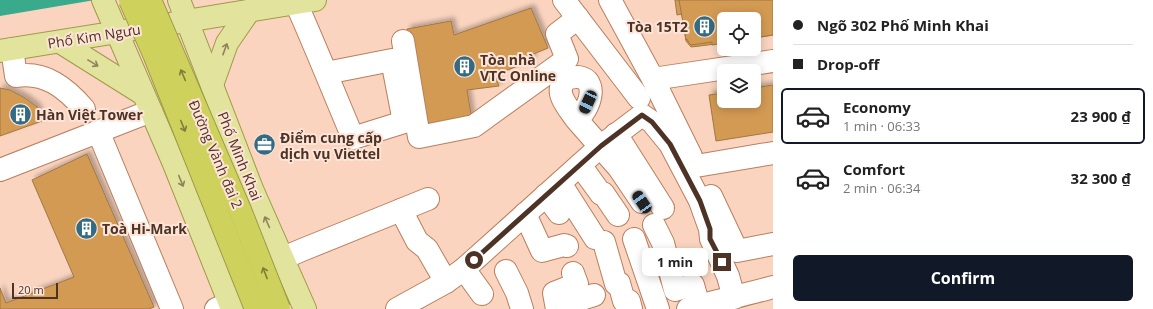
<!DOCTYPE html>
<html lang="en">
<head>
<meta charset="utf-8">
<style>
	body { margin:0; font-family:"Open Sans",sans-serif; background:#f6f6f6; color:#222; height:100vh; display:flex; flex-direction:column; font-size:15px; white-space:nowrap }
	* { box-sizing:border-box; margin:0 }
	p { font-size:13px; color:#767676 }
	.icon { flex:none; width:22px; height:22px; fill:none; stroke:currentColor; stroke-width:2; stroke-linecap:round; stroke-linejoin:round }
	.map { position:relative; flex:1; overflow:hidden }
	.side { display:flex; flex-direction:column; background:#fff; width:380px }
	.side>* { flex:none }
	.banner { display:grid; align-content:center; height:88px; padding:0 20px; background:#fff }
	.buttons { position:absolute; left:717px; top:12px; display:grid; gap:8px }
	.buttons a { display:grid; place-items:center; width:44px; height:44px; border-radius:6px; background:#fff; box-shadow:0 2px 10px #0003; font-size:20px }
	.scale { position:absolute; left:12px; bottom:10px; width:46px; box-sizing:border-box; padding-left:4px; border:2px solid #4c3325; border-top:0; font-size:11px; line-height:14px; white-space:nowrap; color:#4c3325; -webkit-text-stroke:3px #fee4d6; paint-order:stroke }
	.end { position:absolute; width:18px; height:18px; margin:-9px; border:5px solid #4c3325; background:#fff; box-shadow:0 0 0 2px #fff }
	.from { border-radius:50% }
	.bubble { position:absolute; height:28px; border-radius:6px; background:#fff; box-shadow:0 2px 10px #0003; font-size:13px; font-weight:700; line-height:28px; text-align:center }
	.car { position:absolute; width:12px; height:24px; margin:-12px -6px; border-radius:5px; box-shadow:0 0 3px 1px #0007; background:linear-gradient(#222 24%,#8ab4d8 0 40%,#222 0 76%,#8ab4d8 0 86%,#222 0) }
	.banner b { display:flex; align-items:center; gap:14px; height:38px; font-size:15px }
	.banner b+b { border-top:1px solid #e0e0e0 }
	.banner i { width:10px; height:10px; background:#222 }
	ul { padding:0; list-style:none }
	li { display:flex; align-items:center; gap:12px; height:56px; margin:0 8px 6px; padding:0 12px; border:2px solid transparent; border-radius:6px }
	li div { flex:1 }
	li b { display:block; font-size:15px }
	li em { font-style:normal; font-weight:700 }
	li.selected { border-color:#111827 }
	li>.icon { width:36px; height:36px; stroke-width:1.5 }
	.button { display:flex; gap:8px; margin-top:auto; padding:8px 20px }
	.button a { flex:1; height:46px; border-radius:6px; background:#111827; color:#fff; font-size:16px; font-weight:700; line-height:46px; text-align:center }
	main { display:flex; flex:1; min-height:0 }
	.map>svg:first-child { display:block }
</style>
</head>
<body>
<main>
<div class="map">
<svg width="773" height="309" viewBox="0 0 773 309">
	<defs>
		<filter id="shadow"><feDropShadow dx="3.5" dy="-3.5" stdDeviation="2" flood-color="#0004"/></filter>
	</defs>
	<rect width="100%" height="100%" fill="#fad4bf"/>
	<polygon fill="#39ab8c" points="0,0 95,0 0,16"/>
	<g fill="#d39a52" stroke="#a17744" filter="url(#shadow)">
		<polygon points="675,0 773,0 773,35 754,38 754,19 724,19 724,43 691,47 686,41 682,14 677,15"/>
		<polygon points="679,0 773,0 773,35 760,37 759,32 754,33 754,19 724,19 724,43 712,45 712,42 691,45 689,43 687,39 686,40"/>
		<polygon points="531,8 548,48 531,55 533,60 495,75 499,86 467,90 472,120 423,129 407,29 451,21 454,35"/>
		<polygon points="773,85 773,132 716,141 709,95 724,93 724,101 754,101 754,88"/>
		<polygon points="0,88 10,90 25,98 37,107 42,121 0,136"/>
		<polygon points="87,154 154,307 149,309 0,309 0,288 6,303 74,277 32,180"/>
	</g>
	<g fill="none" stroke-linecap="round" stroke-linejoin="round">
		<defs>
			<g id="minor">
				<polyline points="564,0 639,98"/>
				<polyline points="610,0 653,79 773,61"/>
				<path d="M 296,3 C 316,48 334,93 353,138 L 404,122 L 392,60 L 326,73"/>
				<polyline points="403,41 419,137 474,126 567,59 557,34 578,18"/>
				<path d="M 12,49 L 16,76 C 45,71 66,88 84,109"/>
				<polyline points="653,79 691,156"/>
				<path d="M 576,119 C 567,106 553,92 566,79 C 594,70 596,95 583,113 C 581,115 578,117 576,119 L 619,168 L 642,202"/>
				<polyline points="98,131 172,309"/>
				<polyline points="616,134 663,208"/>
				<polyline points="580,165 601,194 603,193 618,215"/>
				<polyline points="696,166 773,153"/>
				<polyline points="0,170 151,111"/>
				<polyline points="560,183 595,238"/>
				<polyline points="546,195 559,213"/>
				<polyline points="711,196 737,251 773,244"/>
				<polyline points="401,210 417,241 427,249 446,282"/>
				<polyline points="525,214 542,251 564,245 567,246"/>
				<polyline points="654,225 663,243 675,290 693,285 699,306"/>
				<polyline points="634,239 658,309"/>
				<polyline points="604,242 616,284 619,283 624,301 629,301 631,309"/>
				<polyline points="283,258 302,250 428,199"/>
				<polyline points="464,269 482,294"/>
				<polyline points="506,271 517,293 522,309"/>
				<polyline points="557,307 594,295"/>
				<polyline points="216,309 230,303"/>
				<polyline points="397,309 446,282 464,269 601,146 642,115 652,122 670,144 700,201 710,229 711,239 728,276 734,298"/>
				<polyline points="557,309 554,293 577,284 573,273"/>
				<path d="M 688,309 C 716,301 745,295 773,287"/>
			</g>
			<g id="major">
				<polyline points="103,0 174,164 232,309"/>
				<polyline points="179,0 252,189 305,309"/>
				<polyline points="174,23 315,0"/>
				<polyline points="60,42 143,94"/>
				<polyline points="0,51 130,30"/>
				<polyline points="212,85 227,43 249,11"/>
			</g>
		</defs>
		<use href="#minor" stroke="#b97f5d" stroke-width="24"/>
		<use href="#major" stroke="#a09a49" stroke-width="24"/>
		<use href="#minor" stroke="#fff" stroke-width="22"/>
		<use href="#major" stroke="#e2e49d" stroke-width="22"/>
		<defs>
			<g id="highway-bridge">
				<polyline points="130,0 154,54 256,309"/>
				<polyline points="150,0 240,210 279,309"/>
			</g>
		</defs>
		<use href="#highway-bridge" stroke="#a09a49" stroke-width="24" stroke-linecap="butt"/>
		<use href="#highway-bridge" stroke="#ced25c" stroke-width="22"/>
	</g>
	<defs><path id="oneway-shaft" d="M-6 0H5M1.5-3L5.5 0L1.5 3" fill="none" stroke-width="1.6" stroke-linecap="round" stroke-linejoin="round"/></defs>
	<g stroke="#90835b">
		<use href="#oneway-shaft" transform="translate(225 49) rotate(-70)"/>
		<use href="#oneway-shaft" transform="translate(93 63) rotate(31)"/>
		<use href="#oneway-shaft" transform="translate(181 181) rotate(68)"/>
		<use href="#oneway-shaft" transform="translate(267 222) rotate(-114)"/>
	</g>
	<g stroke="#867b3e">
		<use href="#oneway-shaft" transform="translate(183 75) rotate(-113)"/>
		<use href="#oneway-shaft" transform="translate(183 126) rotate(68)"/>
		<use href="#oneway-shaft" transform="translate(265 273) rotate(-111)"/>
	</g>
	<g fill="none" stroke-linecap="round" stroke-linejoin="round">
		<polyline stroke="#4c3325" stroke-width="5" points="474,260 601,146 642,115 652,122 670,144 700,201 710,229 710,239 722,262"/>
	</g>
	<defs>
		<symbol id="building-disc" viewBox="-11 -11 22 22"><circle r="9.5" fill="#336b85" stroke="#fee4d6"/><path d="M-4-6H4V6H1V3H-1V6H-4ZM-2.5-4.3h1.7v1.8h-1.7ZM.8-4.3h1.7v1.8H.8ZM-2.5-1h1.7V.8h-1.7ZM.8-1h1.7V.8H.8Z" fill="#fff"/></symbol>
		<symbol id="office-disc" viewBox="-11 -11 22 22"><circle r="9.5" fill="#336b85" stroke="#fee4d6"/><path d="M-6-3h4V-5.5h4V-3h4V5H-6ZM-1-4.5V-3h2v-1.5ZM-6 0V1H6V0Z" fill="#fff"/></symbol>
	</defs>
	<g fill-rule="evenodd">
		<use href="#building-disc" x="692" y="14" width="25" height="25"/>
		<use href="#building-disc" x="452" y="54" width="25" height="25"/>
		<use href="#building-disc" x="8" y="102" width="25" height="25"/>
		<use href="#office-disc" x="252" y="132" width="25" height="25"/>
		<use href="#building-disc" x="74" y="216" width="25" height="25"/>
	</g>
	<g text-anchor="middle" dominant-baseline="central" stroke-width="4" stroke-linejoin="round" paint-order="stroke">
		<g font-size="14" font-weight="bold" fill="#4c3325" stroke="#fee4d6" text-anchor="start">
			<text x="688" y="26" text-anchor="end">Tòa 15T2</text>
			<text x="480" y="59">Tòa nhà<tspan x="480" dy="16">VTC Online</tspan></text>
			<text x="36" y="114">Hàn Việt Tower</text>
			<text x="280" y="137">Điểm cung cấp<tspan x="280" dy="16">dịch vụ Viettel</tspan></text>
			<text x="102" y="228">Toà Hi-Mark</text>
		</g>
		<g font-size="14" fill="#4c3325" stroke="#fee4d6">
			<text transform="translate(94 36) rotate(-9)">Phố Kim Ngưu</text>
			<text transform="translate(216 154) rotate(67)">Đường Vành đai 2</text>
			<text transform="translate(240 156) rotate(68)">Phố Minh Khai</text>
		</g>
	</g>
</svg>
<div class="buttons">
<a><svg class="icon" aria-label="locate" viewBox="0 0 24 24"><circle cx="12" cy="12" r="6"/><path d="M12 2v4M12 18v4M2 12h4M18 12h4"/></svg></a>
<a><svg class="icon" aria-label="layers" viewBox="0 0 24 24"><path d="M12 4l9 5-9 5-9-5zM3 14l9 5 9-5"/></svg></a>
</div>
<div class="scale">20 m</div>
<i class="end from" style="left:474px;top:260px"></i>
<i class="end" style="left:722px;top:262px"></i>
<div class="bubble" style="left:642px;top:248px;width:66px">1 min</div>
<i class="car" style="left:588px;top:102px;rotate:205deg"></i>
<i class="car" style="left:642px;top:202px;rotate:326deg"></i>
</div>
<section class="side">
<div class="banner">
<b><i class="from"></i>Ngõ 302 Phố Minh Khai</b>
<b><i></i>Drop-off</b>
</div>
<ul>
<li class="selected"><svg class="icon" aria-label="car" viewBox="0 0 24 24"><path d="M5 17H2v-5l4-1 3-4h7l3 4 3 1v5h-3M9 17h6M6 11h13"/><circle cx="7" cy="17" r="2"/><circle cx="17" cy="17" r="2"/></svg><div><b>Economy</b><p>1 min · 06:33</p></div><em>23 900 ₫</em></li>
<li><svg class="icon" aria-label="car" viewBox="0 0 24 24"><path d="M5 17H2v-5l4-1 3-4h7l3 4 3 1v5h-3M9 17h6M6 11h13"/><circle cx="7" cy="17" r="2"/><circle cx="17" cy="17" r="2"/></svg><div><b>Comfort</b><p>2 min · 06:34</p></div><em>32 300 ₫</em></li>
</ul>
<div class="button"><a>Confirm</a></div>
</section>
</main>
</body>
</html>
